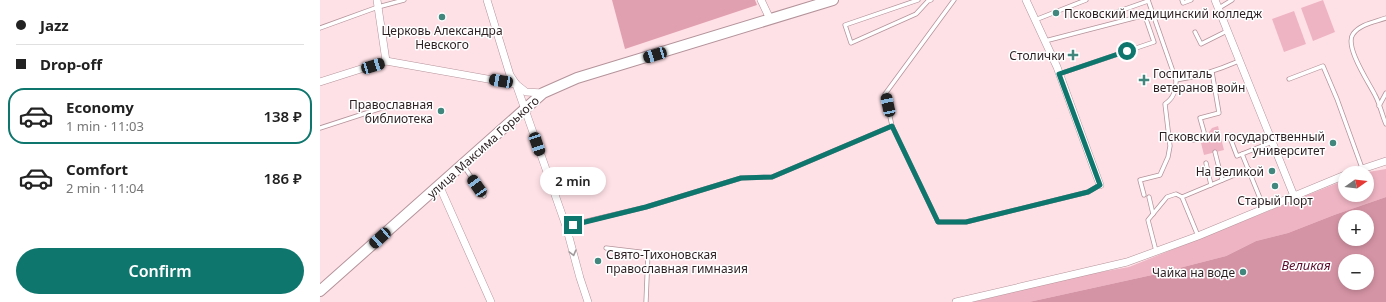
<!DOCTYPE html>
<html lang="en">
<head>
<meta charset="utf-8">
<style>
	body { margin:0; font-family:"Noto Sans",sans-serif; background:#f6f6f6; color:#222; height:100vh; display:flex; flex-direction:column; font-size:15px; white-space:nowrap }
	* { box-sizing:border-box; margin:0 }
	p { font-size:13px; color:#767676 }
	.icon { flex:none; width:22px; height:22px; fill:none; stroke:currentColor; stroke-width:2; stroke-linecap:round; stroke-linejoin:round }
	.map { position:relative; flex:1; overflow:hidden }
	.details { display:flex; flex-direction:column; background:#fff; width:320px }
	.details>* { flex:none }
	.banner { display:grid; align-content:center; height:88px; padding:0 16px; background:#fff }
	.needle { width:26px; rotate:76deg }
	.buttons { position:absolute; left:1018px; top:166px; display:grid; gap:8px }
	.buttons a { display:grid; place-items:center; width:36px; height:36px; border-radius:50%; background:#fff; box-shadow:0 2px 6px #0003; font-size:20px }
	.end { position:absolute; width:18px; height:18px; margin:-9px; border:5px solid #0f766e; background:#fff; box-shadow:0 0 0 2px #fff }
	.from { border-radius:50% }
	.bubble { position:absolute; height:28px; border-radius:14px; background:#fff; box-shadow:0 2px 6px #0003; font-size:13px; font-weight:600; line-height:28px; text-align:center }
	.car { position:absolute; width:12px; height:24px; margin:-12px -6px; border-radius:5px; box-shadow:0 0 3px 1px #0007; background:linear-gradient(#222 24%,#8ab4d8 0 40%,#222 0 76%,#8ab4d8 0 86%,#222 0) }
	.banner b { display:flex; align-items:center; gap:14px; height:38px; font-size:15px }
	.banner b+b { border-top:1px solid #e0e0e0 }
	.banner i { width:10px; height:10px; background:#222 }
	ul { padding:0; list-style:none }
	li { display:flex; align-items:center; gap:12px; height:56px; margin:0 8px 6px; padding:0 8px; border:2px solid transparent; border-radius:16px }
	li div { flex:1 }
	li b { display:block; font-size:15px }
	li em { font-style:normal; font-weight:600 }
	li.current { border-color:#0f766e }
	li>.icon { width:36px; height:36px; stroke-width:1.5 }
	.primary-button { display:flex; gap:8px; margin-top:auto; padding:8px 16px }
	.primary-button a { flex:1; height:46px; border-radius:24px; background:#0f766e; color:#fff; font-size:16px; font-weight:600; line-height:46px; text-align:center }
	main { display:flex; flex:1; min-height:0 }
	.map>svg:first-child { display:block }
</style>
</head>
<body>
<main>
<section class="details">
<div class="banner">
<b><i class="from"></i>Jazz</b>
<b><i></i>Drop-off</b>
</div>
<ul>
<li class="current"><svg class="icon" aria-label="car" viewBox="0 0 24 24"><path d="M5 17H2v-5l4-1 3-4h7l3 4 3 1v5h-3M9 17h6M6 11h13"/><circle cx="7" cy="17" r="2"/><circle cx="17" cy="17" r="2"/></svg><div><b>Economy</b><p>1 min · 11:03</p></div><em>138 ₽</em></li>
<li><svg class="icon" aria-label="car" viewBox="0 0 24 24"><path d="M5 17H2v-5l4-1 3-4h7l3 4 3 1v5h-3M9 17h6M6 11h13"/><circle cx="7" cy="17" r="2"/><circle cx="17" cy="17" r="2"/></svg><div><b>Comfort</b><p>2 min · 11:04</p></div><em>186 ₽</em></li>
</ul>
<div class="primary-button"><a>Confirm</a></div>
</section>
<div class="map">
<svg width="1066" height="302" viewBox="0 0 1066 302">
	<rect width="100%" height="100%" fill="#fee1e7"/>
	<g fill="#efb4c3">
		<polygon points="1003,0 1015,32 993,41 981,8"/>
		<polygon points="974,11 986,44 964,52 952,19"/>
		<polygon points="898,126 904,150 884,155 881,143 891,141 889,132 892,128"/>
		<polygon points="1066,169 1066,197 1014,215 968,233 936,241 906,256 832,275 709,302 653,302 753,277 809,267 1025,180 1025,195 1047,195 1047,173 1042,173"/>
	</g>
	<polygon fill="#e1a0b0" points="292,0 435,0 437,5 305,49"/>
	<path fill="#d594a5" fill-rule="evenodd" d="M 1066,197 L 1066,302 L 709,302 L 832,275 L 906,256 L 936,241 L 968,233 L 1014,215 ZM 1025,217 L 1047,217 L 1047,239 L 1025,239 ZM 1025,261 L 1047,261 L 1047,283 L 1025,283 Z"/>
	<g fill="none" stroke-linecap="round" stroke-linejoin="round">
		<defs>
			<g id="lane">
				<polyline points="598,0 525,25 531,43 596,14 608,1 611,0"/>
				<polyline points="634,0 565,94 572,126 618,222 646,222 768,192 780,185"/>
				<path d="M 828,0 L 856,80 C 878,77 898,70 919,61"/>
				<polyline points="862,0 863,3 871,0"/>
				<polyline points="899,8 912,0"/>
				<polyline points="791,14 828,1"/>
				<path d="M 1066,18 C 1055,22 1040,24 1033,34 C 1024,46 1049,83 1055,95 C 1060,104 1062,115 1066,124"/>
				<polyline points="715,20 766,0"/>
				<polyline points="0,28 58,7 84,0"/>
				<polyline points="875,32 881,44 907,31"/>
				<polyline points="725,41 833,13"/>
				<polyline points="739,74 834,42 825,16"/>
				<polyline points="969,79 1003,66 1017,99 1042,168"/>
				<polyline points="1059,106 1066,93"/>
				<polyline points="0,128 74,104"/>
				<polyline points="909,135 917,156 952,142"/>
				<polyline points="873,140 882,138 884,132 880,118 899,113 892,72"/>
				<polyline points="895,152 902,180"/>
				<polyline points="922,154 944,208"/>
				<polyline points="886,163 891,185"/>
				<polyline points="143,165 164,196"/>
				<path d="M 824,195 L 820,180 L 840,175 L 848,157 L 850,146 L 845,104 C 854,98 856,90 856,80"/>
				<polyline points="829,197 833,214"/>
				<polyline points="246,226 326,207 421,178 452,177 572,126"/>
				<polyline points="878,236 862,197 929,169"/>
				<polyline points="286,248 328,253 326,302"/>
				<polyline points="836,251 828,220 847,197 856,194 862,197"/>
			</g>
			<g id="street">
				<polyline points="57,0 66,61"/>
				<polyline points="167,0 190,75 196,84 246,226 260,278 268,302"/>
				<polyline points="441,0 450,19"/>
				<polyline points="706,0 737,67 780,185"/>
				<polyline points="895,0 974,196"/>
				<polyline points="0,82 66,61 196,84 206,92 223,93"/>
				<polyline points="1030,173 1066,161"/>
				<polyline points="119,185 171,302"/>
				<polyline points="636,302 807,262 878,236 1025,175"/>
			</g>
			<polyline id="secondary" points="0,291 223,93 257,78 513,0"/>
		</defs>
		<use href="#lane" stroke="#b4939b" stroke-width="5"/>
		<use href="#street" stroke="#b4939b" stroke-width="8"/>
		<use href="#secondary" stroke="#b4939b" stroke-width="12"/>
		<use href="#lane" stroke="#fff" stroke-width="3.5"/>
		<use href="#street" stroke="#fff" stroke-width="7"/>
		<use href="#secondary" stroke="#fff" stroke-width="10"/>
	</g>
	<defs><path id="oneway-chevron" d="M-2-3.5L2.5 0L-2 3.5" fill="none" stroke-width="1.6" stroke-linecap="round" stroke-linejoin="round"/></defs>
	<use stroke="#a09a9c" href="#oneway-chevron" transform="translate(253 253) rotate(75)"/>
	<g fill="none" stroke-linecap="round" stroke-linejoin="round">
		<polyline stroke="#0f766e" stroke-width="5" points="253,225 326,207 421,178 452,177 572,126 618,222 646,222 768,192 780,185 739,74 807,51"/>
	</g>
	<g fill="#42877d" stroke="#fff" stroke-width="1.5">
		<circle cx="736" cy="13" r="4"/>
		<circle cx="122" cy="17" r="4"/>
		<path d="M751 49h4v4h4v4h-4v4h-4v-4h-4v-4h4z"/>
		<path d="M822 74h4v4h4v4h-4v4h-4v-4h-4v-4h4z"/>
		<circle cx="121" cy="111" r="4"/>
		<circle cx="1013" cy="143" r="4"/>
		<circle cx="952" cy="171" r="4"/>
		<circle cx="955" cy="186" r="4"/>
		<circle cx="278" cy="261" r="4"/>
		<circle cx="923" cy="272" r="4"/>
	</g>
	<g text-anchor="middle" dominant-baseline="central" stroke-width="3" stroke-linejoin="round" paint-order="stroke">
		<g font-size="12" fill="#2c1f22" stroke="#fff" text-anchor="end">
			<text x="744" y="13" text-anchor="start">Псковский медицинский колледж</text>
			<text x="122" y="30" text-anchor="middle">Церковь Александра<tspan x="122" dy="14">Невского</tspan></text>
			<text x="745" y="55">Столички</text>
			<text x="833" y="73" text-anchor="start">Госпиталь<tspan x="833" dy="14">ветеранов войн</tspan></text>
			<text x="113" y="104">Православная<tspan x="113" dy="14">библиотека</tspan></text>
			<text x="1005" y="136">Псковский государственный<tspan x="1005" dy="14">университет</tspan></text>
			<text x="944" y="171">На Великой</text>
			<text x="955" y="200" text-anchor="middle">Старый Порт</text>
			<text x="286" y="254" text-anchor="start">Свято-Тихоновская<tspan x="286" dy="14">православная гимназия</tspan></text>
			<text x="915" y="272">Чайка на воде</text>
		</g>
		<g font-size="12" fill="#2c1f22" stroke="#fff">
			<text transform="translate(163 147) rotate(-42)">улица Максима Горького</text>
		</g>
		<g font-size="13" font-style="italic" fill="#5d102e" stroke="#fff">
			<text x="986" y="265">Великая</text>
		</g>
	</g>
</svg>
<div class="buttons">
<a><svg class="needle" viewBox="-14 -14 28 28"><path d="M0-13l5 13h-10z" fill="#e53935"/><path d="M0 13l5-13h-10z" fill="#767676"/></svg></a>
<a>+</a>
<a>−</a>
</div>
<i class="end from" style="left:807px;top:51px"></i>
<i class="end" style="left:253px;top:225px"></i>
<div class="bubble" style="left:220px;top:167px;width:66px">2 min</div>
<i class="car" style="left:335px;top:55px;rotate:253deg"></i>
<i class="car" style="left:53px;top:66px;rotate:73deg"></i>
<i class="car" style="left:181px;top:81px;rotate:280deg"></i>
<i class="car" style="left:568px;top:105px;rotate:348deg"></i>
<i class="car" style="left:217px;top:144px;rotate:161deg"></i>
<i class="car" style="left:157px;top:186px;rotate:325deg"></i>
<i class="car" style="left:60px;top:238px;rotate:228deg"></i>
</div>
</main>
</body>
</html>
